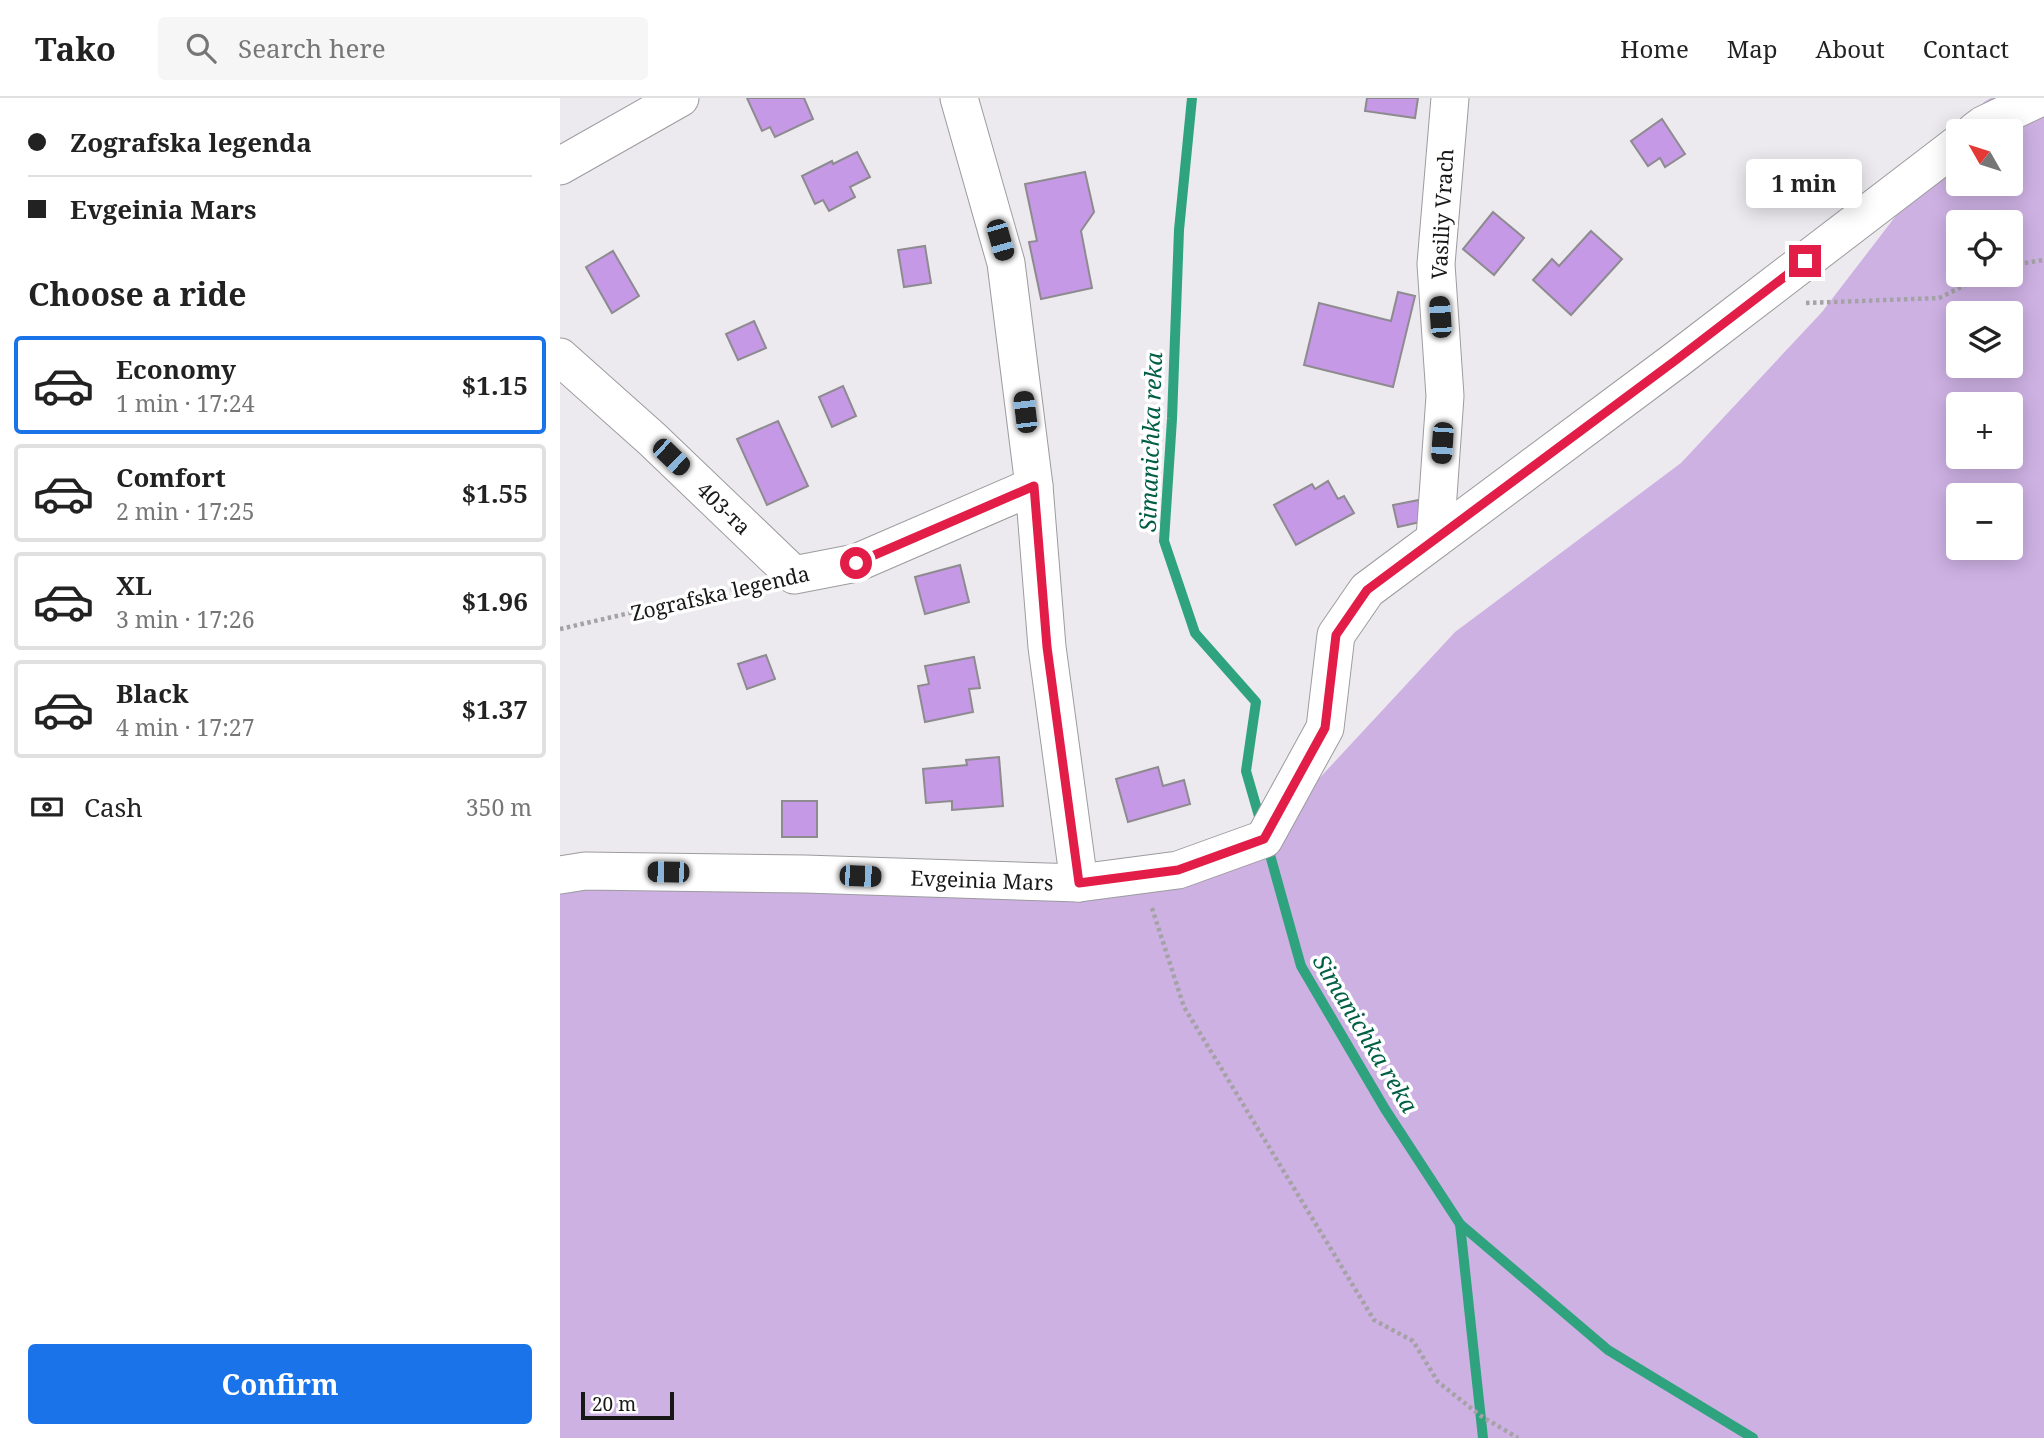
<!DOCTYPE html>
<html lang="en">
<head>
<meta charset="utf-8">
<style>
	body { margin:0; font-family:"Noto Serif",serif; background:#f6f6f6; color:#222; height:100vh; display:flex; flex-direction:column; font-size:26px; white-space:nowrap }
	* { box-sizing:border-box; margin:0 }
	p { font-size:23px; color:#767676 }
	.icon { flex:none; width:38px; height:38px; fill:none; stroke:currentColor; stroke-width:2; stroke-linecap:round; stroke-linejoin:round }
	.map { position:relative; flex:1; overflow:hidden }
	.side { display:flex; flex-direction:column; background:#fff; width:560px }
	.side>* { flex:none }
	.guide { display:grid; align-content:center; height:154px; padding:0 28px; background:#fff }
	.needle { width:46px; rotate:309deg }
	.controls { position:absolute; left:1386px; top:21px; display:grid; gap:14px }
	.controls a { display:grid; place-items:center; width:77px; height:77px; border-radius:7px; background:#fff; box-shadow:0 4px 18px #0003; font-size:35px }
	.scale { position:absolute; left:21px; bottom:18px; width:93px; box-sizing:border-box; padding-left:7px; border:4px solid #181718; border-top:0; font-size:19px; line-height:24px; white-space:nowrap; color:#181718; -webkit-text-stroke:5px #fff; paint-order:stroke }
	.end { position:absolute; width:32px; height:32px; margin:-16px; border:9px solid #e11d48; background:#fff; box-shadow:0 0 0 4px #fff }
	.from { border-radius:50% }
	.bubble { position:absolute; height:49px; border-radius:7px; background:#fff; box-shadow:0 4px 18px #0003; font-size:23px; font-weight:700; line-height:49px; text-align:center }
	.car { position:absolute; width:21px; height:42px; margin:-21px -10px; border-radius:9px; box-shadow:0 0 5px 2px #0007; background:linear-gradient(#222 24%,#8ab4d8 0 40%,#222 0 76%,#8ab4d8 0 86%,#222 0) }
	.guide b { display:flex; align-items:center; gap:24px; height:66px; font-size:26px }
	.guide b+b { border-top:2px solid #e0e0e0 }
	.guide i { width:18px; height:18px; background:#222 }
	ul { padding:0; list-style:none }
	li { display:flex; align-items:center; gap:21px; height:98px; margin:0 14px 10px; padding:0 14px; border:4px solid #e0e0e0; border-radius:7px }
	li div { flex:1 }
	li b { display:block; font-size:26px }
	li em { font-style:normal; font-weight:700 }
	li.on { border-color:#1a73e8 }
	li>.icon { width:63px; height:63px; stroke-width:1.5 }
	h2 { padding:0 28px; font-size:32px; line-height:84px }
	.pay { display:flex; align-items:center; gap:18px; height:77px; padding:0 28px; font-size:26px }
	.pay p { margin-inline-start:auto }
	.primary-button { display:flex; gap:14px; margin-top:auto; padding:14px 28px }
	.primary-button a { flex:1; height:80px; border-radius:7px; background:#1a73e8; color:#fff; font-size:28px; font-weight:700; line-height:80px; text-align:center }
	header { display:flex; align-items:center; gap:42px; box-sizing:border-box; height:98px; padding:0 35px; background:#fff; border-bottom:2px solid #e0e0e0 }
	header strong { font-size:33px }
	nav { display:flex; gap:38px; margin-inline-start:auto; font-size:24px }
	.search { width:490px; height:63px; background:#f6f6f6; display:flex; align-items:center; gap:18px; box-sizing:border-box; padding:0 24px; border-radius:7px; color:#767676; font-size:26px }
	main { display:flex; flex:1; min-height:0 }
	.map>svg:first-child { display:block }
</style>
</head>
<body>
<header>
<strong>Tako</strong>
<div class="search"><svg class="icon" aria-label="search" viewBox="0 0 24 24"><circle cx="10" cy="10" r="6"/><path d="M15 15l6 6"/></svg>Search here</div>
<nav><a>Home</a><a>Map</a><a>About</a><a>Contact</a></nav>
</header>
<main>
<section class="side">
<div class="guide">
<b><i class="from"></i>Zografska legenda</b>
<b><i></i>Evgeinia Mars</b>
</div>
<h2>Choose a ride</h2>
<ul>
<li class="on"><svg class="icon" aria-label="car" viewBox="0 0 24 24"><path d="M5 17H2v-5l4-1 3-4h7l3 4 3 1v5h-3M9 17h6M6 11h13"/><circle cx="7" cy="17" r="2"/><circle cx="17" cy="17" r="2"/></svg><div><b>Economy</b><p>1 min · 17:24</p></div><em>$1.15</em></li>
<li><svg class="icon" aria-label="car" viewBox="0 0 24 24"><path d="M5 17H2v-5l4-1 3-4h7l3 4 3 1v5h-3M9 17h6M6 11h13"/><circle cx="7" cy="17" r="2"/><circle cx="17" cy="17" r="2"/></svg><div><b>Comfort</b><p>2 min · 17:25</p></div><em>$1.55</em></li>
<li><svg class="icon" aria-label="car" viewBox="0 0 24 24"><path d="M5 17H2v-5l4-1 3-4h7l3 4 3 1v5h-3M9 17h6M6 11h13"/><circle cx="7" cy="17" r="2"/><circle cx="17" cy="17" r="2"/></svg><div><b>XL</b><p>3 min · 17:26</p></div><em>$1.96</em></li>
<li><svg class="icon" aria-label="car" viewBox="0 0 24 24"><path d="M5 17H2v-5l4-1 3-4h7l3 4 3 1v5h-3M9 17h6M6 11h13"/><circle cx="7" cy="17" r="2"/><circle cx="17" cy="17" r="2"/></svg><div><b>Black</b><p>4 min · 17:27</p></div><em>$1.37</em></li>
</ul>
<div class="pay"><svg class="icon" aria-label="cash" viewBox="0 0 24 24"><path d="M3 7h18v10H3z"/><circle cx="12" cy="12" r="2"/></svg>Cash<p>350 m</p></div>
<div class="primary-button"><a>Confirm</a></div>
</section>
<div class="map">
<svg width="1484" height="1340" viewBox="0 0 1484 1340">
	<rect width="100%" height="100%" fill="#eceaee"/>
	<path fill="#cdb1e3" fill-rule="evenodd" d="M 1431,0 L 1484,0 L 1484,1340 L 0,1340 L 0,777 L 519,785 L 703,741 L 895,534 L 1121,365 L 1262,214 L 1398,37 L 1398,86 L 1451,86 L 1451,33 L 1401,33 L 1424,4 ZM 1398,124 L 1451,124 L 1451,177 L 1398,177 ZM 1398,215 L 1451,215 L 1451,268 L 1398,268 ZM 1398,306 L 1451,306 L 1451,359 L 1398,359 ZM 1398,397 L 1451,397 L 1451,450 L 1398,450 Z"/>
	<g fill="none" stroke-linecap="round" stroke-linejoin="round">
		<g stroke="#2fa37e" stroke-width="10">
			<polyline points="632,0 619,132 612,321 604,443 635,535 696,604 686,673 701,725"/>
			<polyline points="707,746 741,868 825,1011 900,1126 1048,1252 1193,1340"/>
			<polyline points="900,1126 923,1340"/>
		</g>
	</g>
	<g fill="#c599e5" stroke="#8d8b8f" stroke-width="2">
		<polygon points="187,0 244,0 253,21 215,39 210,29 202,33"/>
		<polygon points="807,0 858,0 855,20 805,13"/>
		<polygon points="1102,21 1125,56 1105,69 1100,60 1088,68 1071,43"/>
		<polygon points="297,54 310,79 290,89 295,99 269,113 263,102 255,106 242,78 272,63 273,66"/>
		<polygon points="525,74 534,114 521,133 532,190 481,201 469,144 477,143 465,86"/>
		<polygon points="933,114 964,140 934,177 903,151"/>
		<polygon points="1031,133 1062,161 1011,217 973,182 992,161 999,168"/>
		<polygon points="365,148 371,185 344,189 338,152"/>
		<polygon points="53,153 79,198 52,215 26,169"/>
		<polygon points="838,194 855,198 833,289 744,267 759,205 831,223"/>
		<polygon points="194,223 206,250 178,262 166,236"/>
		<polygon points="283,288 296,318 272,329 259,299"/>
		<polygon points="218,323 248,388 207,407 177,341"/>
		<polygon points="768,383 778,401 784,398 794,415 736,447 714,407 752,386 755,391"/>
		<polygon points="864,401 869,422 838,429 833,407"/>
		<polygon points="400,467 409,504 365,516 355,479"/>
		<polygon points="206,557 215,581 187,591 178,566"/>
		<polygon points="414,559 420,590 409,591 413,614 365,624 358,588 369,586 365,568"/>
		<polygon points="439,659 443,708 392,712 392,703 366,705 363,671 407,667 406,662"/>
		<polygon points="598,669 603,688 624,682 630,706 568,724 556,681"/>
		<rect x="222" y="703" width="35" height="36"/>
	</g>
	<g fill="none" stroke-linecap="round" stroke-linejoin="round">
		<defs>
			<g id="minor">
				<polyline points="399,0 446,165 474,388 487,549 519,785"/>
				<polyline points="1415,33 1423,27 1479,0"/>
				<polyline points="0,68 120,0"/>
				<polyline points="0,259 92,341 234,477 296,465 474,388"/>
				<polyline points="875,441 885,298 876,166 890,0"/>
				<polyline points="0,777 25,773 245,776 519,785 618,772 704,741 765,630 776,537 807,492 1116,262 1398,46"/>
			</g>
		</defs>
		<use href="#minor" stroke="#9c9b9e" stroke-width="39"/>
		<g stroke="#a4a2a5" stroke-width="4.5" stroke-dasharray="3.5 3.5" stroke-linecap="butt">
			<polyline points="1451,167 1484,162"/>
			<polyline points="1246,205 1379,200 1426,177"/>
			<polyline points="0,531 196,486"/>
			<polyline points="592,810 624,909 814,1222 853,1243 878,1284 921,1318 958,1340"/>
		</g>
		<use href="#minor" stroke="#fff" stroke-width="37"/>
	</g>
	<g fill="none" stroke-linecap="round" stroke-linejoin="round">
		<polyline stroke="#e11d48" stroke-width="9" points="296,465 474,388 487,549 519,785 618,772 704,741 765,630 776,537 807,492 1116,262 1245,163"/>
	</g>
	<g text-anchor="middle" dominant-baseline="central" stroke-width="7" stroke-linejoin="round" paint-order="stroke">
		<g font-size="21" fill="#181718" stroke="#fff">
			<text transform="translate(882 116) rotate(-87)">Vasiliy Vrach</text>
			<text transform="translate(164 410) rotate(44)">403-та</text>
			<text transform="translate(160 495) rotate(-13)">Zografska legenda</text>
			<text transform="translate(422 782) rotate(2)">Evgeinia Mars</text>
		</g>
		<g font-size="23" font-style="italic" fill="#005e45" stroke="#fff">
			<text transform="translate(590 344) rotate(-88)">Simanichka reka</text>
			<text transform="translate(806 935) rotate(59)">Simanichka reka</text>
		</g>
	</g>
</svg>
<div class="controls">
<a><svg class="needle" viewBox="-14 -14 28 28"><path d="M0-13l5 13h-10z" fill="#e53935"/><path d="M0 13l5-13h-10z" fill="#767676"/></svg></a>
<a><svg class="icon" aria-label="locate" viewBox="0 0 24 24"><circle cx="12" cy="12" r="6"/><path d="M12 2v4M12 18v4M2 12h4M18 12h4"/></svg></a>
<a><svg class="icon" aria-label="layers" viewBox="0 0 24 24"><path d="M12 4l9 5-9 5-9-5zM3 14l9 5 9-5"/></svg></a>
<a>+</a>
<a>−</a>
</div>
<div class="scale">20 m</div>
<i class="end from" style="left:296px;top:465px"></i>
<i class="end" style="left:1245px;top:163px"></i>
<div class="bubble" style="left:1186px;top:61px;width:116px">1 min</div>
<i class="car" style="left:440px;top:142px;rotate:164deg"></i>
<i class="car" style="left:880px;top:219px;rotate:356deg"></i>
<i class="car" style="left:465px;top:314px;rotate:353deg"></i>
<i class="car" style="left:882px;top:345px;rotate:184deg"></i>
<i class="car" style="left:111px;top:359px;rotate:134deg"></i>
<i class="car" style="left:108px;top:774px;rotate:271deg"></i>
<i class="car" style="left:300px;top:778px;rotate:92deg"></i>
</div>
</main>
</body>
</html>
